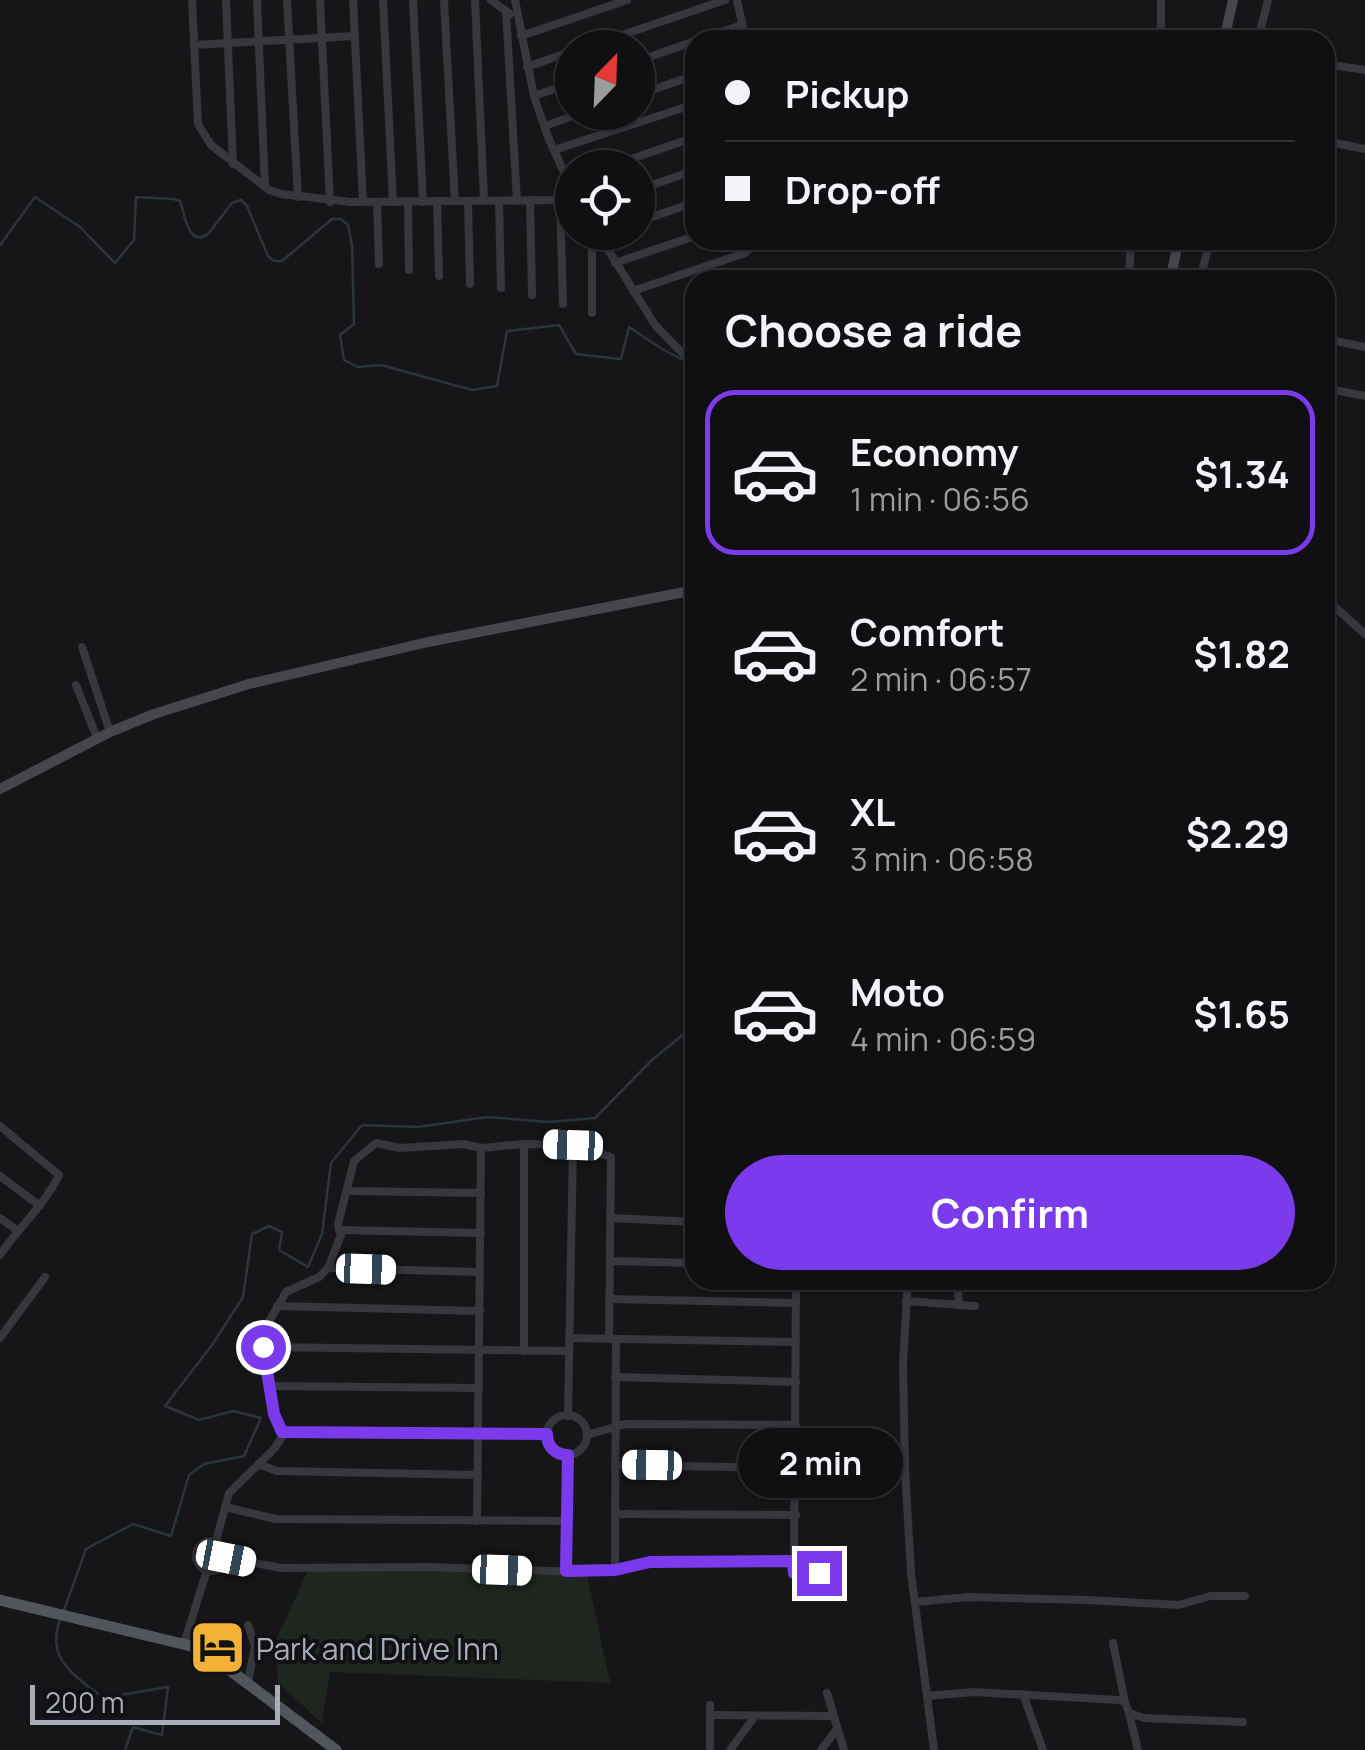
<!DOCTYPE html>
<html lang="en">
<head>
<meta charset="utf-8">
<style>
	body { margin:0; font-family:Manrope,sans-serif; background:#19191b; color:#f1f3f6; height:100vh; display:flex; flex-direction:column; font-size:38px; white-space:nowrap }
	* { box-sizing:border-box; margin:0 }
	p { font-size:32px; color:#9c9d9f }
	.icon { flex:none; width:55px; height:55px; fill:none; stroke:currentColor; stroke-width:2; stroke-linecap:round; stroke-linejoin:round }
	.map { position:relative; flex:1; overflow:hidden }
	.details { position:absolute; left:685px; top:270px; width:650px; height:1020px; display:flex; flex-direction:column; background:#101012; border-radius:30px; box-shadow:0 2px 8px #0004,0 0 0 2px #303032 }
	.details>* { flex:none }
	.top-card { position:absolute; left:685px; top:30px; width:650px; height:220px; border-radius:30px; box-shadow:0 2px 8px #0004,0 0 0 2px #303032; display:grid; align-content:center; height:220px; padding:0 40px; background:#101012 }
	.needle { width:65px; rotate:23deg }
	.controls { position:absolute; left:555px; top:30px; display:grid; gap:20px }
	.controls a { display:grid; place-items:center; width:100px; height:100px; border-radius:50%; background:#101012; box-shadow:0 2px 8px #0004,0 0 0 2px #303032; font-size:50px }
	.scale { position:absolute; left:30px; bottom:25px; width:250px; box-sizing:border-box; padding-left:10px; border:5px solid #a8adb8; border-top:0; font-size:28px; line-height:35px; white-space:nowrap; color:#a8adb8; -webkit-text-stroke:8px #111113; paint-order:stroke }
	.end { position:absolute; width:45px; height:45px; margin:-22px; border:12px solid #7c3aed; background:#fff; box-shadow:0 0 0 5px #fff }
	.from { border-radius:50% }
	.bubble { position:absolute; height:70px; border-radius:35px; background:#101012; box-shadow:0 2px 8px #0004,0 0 0 2px #303032; font-size:32px; font-weight:700; line-height:70px; text-align:center }
	.car { position:absolute; width:30px; height:60px; margin:-30px -15px; border-radius:12px; box-shadow:0 0 8px 2px #0007; background:linear-gradient(#fff 24%,#345 0 40%,#fff 0 76%,#345 0 86%,#fff 0) }
	.top-card b { display:flex; align-items:center; gap:35px; height:95px; font-size:38px }
	.top-card b+b { border-top:2px solid #303032 }
	.top-card i { width:25px; height:25px; background:#f1f3f6 }
	ul { padding:0; list-style:none }
	li { display:flex; align-items:center; gap:30px; height:165px; margin:0 20px 15px; padding:0 20px; border:5px solid transparent; border-radius:30px }
	li div { flex:1 }
	li b { display:block; font-size:38px }
	li em { font-style:normal; font-weight:700 }
	li.current { border-color:#7c3aed }
	li>.icon { width:90px; height:90px; stroke-width:1.5 }
	h2 { padding:0 40px; font-size:45px; line-height:120px }
	.primary-button { display:flex; gap:20px; margin-top:auto; padding:20px 40px }
	.primary-button a { flex:1; height:115px; border-radius:60px; background:#7c3aed; color:#fff; font-size:40px; font-weight:700; line-height:115px; text-align:center }
	.map>svg:first-child { display:block }
</style>
</head>
<body>
<div class="map">
<svg width="1365" height="1750" viewBox="0 0 1365 1750">
	<rect width="100%" height="100%" fill="#161618"/>
	<polygon fill="#1e261f" points="310,1566 587,1574 610,1683 330,1672 322,1723 278,1683 275,1642"/>
	<g fill="none" stroke-linecap="round" stroke-linejoin="round">
		<g stroke="#2c353c" stroke-width="2.5">
			<path d="M 0,245 L 35,197 L 80,227 L 115,263 L 134,240 L 136,197 L 174,199 L 180,201 C 185,215 188,248 208,234 L 232,203 L 241,200 L 247,206 L 268,256 L 274,261 L 282,261 L 332,219 L 341,219 L 348,225 L 352,245 L 354,324 L 340,335 L 344,360 L 358,367 L 381,365 L 472,390 L 497,386 L 507,331 L 559,325 L 576,354 L 621,359 L 629,327 L 662,349 L 687,362"/>
			<polyline points="63,1613 86,1549 133,1524 171,1536 189,1475 204,1464 244,1456 261,1418 233,1411 199,1420 165,1406 212,1345 243,1297 252,1234 269,1226 282,1232 279,1250 308,1267 322,1234 331,1163 362,1125 418,1127 488,1117 549,1122 595,1118 652,1060 695,1025"/>
			<path d="M 60,1620 C 45,1660 76,1676 103,1698 L 168,1687 L 162,1735 L 133,1727 L 125,1750"/>
		</g>
		<g stroke="#37383d" stroke-width="8">
			<polyline points="192,0 198,124 211,145 269,190 281,194 351,202 572,200"/>
			<polyline points="226,0 233,164"/>
			<polyline points="257,0 265,187"/>
			<polyline points="287,0 298,197"/>
			<polyline points="320,0 330,202"/>
			<polyline points="353,0 363,202"/>
			<polyline points="383,0 393,202"/>
			<polyline points="413,0 423,202"/>
			<polyline points="444,0 455,201"/>
			<polyline points="475,0 484,201"/>
			<polyline points="491,0 510,14"/>
			<polyline points="515,0 534,96 548,137 572,190"/>
			<polyline points="737,0 746,40"/>
			<polyline points="506,11 517,201"/>
			<polyline points="521,36 627,0"/>
			<polyline points="698,40 742,25"/>
			<polyline points="1157,40 1161,26 1161,0"/>
			<polyline points="1258,40 1268,0"/>
			<polyline points="194,45 354,36"/>
			<polyline points="584,48 725,0"/>
			<polyline points="638,61 695,41"/>
			<polyline points="1325,64 1365,70"/>
			<polyline points="527,67 572,51"/>
			<polyline points="638,95 695,75"/>
			<polyline points="534,96 572,83"/>
			<polyline points="545,126 584,112"/>
			<polyline points="1325,141 1365,149"/>
			<polyline points="554,150 695,104"/>
			<polyline points="605,168 695,137"/>
			<polyline points="638,190 695,170"/>
			<polyline points="530,200 532,295"/>
			<polyline points="560,200 563,304"/>
			<polyline points="437,201 439,276"/>
			<polyline points="468,201 470,284"/>
			<polyline points="499,201 501,288"/>
			<polyline points="377,202 379,264"/>
			<polyline points="408,202 409,270"/>
			<polyline points="638,222 695,202"/>
			<polyline points="597,232 655,325 688,359 695,378"/>
			<polyline points="615,263 695,236"/>
			<polyline points="1129,280 1131,240"/>
			<polyline points="1200,280 1210,240"/>
			<polyline points="633,291 745,253 757,240"/>
			<polyline points="592,313 592,232"/>
			<polyline points="1325,339 1365,347"/>
			<polyline points="1325,388 1365,396"/>
			<polyline points="1325,598 1365,634"/>
			<polyline points="82,647 110,732"/>
			<polyline points="76,685 97,738"/>
			<path d="M 0,1126 L 59,1175 C 44,1206 19,1227 0,1255"/>
			<polyline points="0,1176 40,1206"/>
			<polyline points="347,1191 481,1193"/>
			<polyline points="0,1218 17,1230"/>
			<polyline points="611,1218 695,1222"/>
			<polyline points="339,1230 481,1233"/>
			<polyline points="610,1261 695,1263"/>
			<polyline points="328,1268 480,1272"/>
			<polyline points="796,1280 794,1573 819,1573"/>
			<polyline points="908,1280 903,1364 905,1468 911,1573 934,1750"/>
			<polyline points="957,1280 959,1305"/>
			<polyline points="609,1299 796,1303"/>
			<polyline points="906,1301 975,1306"/>
			<polyline points="277,1306 480,1311"/>
			<polyline points="0,1338 45,1277"/>
			<polyline points="569,1338 796,1342"/>
			<polyline points="263,1347 569,1351"/>
			<polyline points="524,1351 524,1144"/>
			<polyline points="615,1377 796,1382"/>
			<polyline points="268,1386 479,1388"/>
			<circle cx="567" cy="1435" r="20"/>
			<polyline points="568,1416 573,1145"/>
			<polyline points="282,1432 547,1435"/>
			<polyline points="587,1435 625,1424 796,1425"/>
			<polyline points="258,1464 277,1471 478,1475"/>
			<polyline points="615,1465 796,1468"/>
			<polyline points="225,1507 276,1519 567,1521"/>
			<polyline points="615,1514 796,1515"/>
			<polyline points="477,1521 481,1148"/>
			<circle cx="211" cy="1556" r="15"/>
			<path d="M 216,1541 L 229,1493 L 275,1448 L 283,1435 C 269,1403 266,1370 262,1337 L 264,1330 L 286,1292 L 319,1277 L 328,1268 L 341,1235 L 338,1224 L 354,1161 L 376,1143 L 400,1148 L 464,1144 L 481,1148 L 524,1144 L 573,1145 L 611,1157 L 609,1339"/>
			<polyline points="226,1558 282,1568 429,1567 582,1572 628,1568 650,1562 793,1561"/>
			<polyline points="615,1570 616,1339"/>
			<polyline points="565,1571 568,1455"/>
			<polyline points="915,1602 968,1597 1087,1600 1179,1605 1210,1596 1245,1596"/>
			<polyline points="1113,1643 1125,1702"/>
			<polyline points="184,1644 207,1570"/>
			<polyline points="248,1683 255,1646 248,1625"/>
			<polyline points="827,1693 844,1750"/>
			<polyline points="1023,1694 1043,1750"/>
			<polyline points="927,1696 974,1692 1119,1700 1125,1702 1129,1713 1144,1718 1243,1722"/>
			<polyline points="710,1705 710,1750"/>
			<polyline points="1129,1713 1138,1750"/>
			<polyline points="710,1715 833,1716"/>
			<polyline points="730,1750 755,1716"/>
			<polyline points="821,1750 837,1729"/>
		</g>
		<g stroke="#45474d" stroke-width="10">
			<polyline points="1224,40 1233,0"/>
			<polyline points="1170,280 1179,240"/>
			<polyline points="0,789 110,732 154,714 249,684 428,642 695,590"/>
		</g>
		<polyline stroke="#53555c" stroke-width="11" points="0,1600 191,1646 215,1659 336,1750"/>
	</g>
	<g fill="none" stroke-linecap="round" stroke-linejoin="round">
		<path stroke="#7c3aed" stroke-width="12" d="M 263,1347 L 274,1414 L 282,1432 L 547,1434 C 547,1447 556,1455 568,1455 L 566,1571 L 615,1570 L 650,1562 L 793,1561 L 794,1573 L 819,1573"/>
	</g>
	<defs>
		<symbol id="hotel-square" viewBox="-11 -11 22 22"><rect x="-9" y="-9" width="18" height="18" rx="4" fill="#f2b134" stroke="#111113"/><path d="M-6-4.5h1.5V1H6V5H4.5V3h-9V5H-6ZM-4 0a1.8 1.8 0 1 1 3.6 0ZM.5 0V-2.5h3Q6-2.5 6 0Z" fill="#111"/></symbol>
	</defs>
	<g fill-rule="evenodd">
		<use href="#hotel-square" x="186" y="1616" width="63" height="63"/>
	</g>
	<g text-anchor="middle" dominant-baseline="central" stroke-width="8" stroke-linejoin="round" paint-order="stroke">
		<g font-size="30" fill="#a8adb8" stroke="#111113" text-anchor="start">
			<text x="256" y="1648">Park and Drive Inn</text>
		</g>
	</g>
</svg>
<div class="controls">
<a><svg class="needle" viewBox="-14 -14 28 28"><path d="M0-13l5 13h-10z" fill="#e53935"/><path d="M0 13l5-13h-10z" fill="#9c9d9f"/></svg></a>
<a><svg class="icon" aria-label="locate" viewBox="0 0 24 24"><circle cx="12" cy="12" r="6"/><path d="M12 2v4M12 18v4M2 12h4M18 12h4"/></svg></a>
</div>
<div class="scale">200 m</div>
<i class="end from" style="left:263px;top:1347px"></i>
<i class="end" style="left:819px;top:1573px"></i>
<div class="bubble" style="left:738px;top:1428px;width:165px">2 min</div>
<i class="car" style="left:573px;top:1145px;rotate:272deg"></i>
<i class="car" style="left:366px;top:1269px;rotate:92deg"></i>
<i class="car" style="left:652px;top:1465px;rotate:271deg"></i>
<i class="car" style="left:226px;top:1558px;rotate:101deg"></i>
<i class="car" style="left:502px;top:1570px;rotate:92deg"></i>
<div class="top-card">
<b><i class="from"></i>Pickup</b>
<b><i></i>Drop-off</b>
</div>
<section class="details">
<h2>Choose a ride</h2>
<ul>
<li class="current"><svg class="icon" aria-label="car" viewBox="0 0 24 24"><path d="M5 17H2v-5l4-1 3-4h7l3 4 3 1v5h-3M9 17h6M6 11h13"/><circle cx="7" cy="17" r="2"/><circle cx="17" cy="17" r="2"/></svg><div><b>Economy</b><p>1 min · 06:56</p></div><em>$1.34</em></li>
<li><svg class="icon" aria-label="car" viewBox="0 0 24 24"><path d="M5 17H2v-5l4-1 3-4h7l3 4 3 1v5h-3M9 17h6M6 11h13"/><circle cx="7" cy="17" r="2"/><circle cx="17" cy="17" r="2"/></svg><div><b>Comfort</b><p>2 min · 06:57</p></div><em>$1.82</em></li>
<li><svg class="icon" aria-label="car" viewBox="0 0 24 24"><path d="M5 17H2v-5l4-1 3-4h7l3 4 3 1v5h-3M9 17h6M6 11h13"/><circle cx="7" cy="17" r="2"/><circle cx="17" cy="17" r="2"/></svg><div><b>XL</b><p>3 min · 06:58</p></div><em>$2.29</em></li>
<li><svg class="icon" aria-label="car" viewBox="0 0 24 24"><path d="M5 17H2v-5l4-1 3-4h7l3 4 3 1v5h-3M9 17h6M6 11h13"/><circle cx="7" cy="17" r="2"/><circle cx="17" cy="17" r="2"/></svg><div><b>Moto</b><p>4 min · 06:59</p></div><em>$1.65</em></li>
</ul>
<div class="primary-button"><a>Confirm</a></div>
</section>
</div>
</body>
</html>
